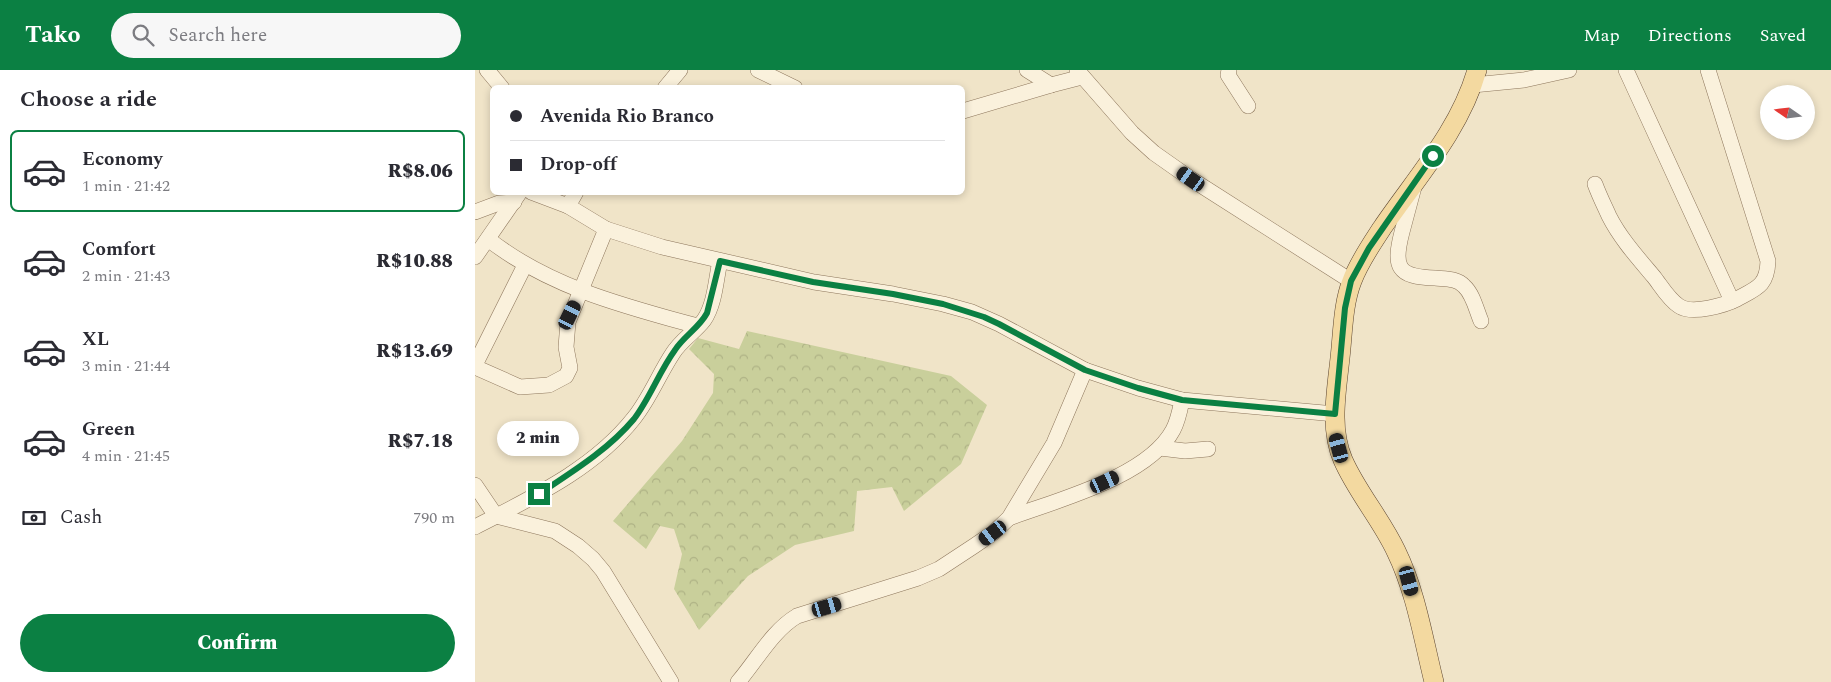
<!DOCTYPE html>
<html lang="en">
<head>
<meta charset="utf-8">
<style>
	body { margin:0; font-family:Spectral,serif; background:#f7f7f7; color:#2b2b33; height:100vh; display:flex; flex-direction:column; font-size:19px; white-space:nowrap }
	* { box-sizing:border-box; margin:0 }
	p { font-size:16px; color:#7c7c81 }
	.icon { flex:none; width:28px; height:28px; fill:none; stroke:currentColor; stroke-width:2; stroke-linecap:round; stroke-linejoin:round }
	.map { position:relative; flex:1; overflow:hidden }
	.drawer { display:flex; flex-direction:column; background:#fff; width:475px }
	.drawer>* { flex:none }
	.hud { position:absolute; left:15px; top:15px; width:475px; height:110px; border-radius:8px; box-shadow:0 2px 8px #0003; display:grid; align-content:center; height:110px; padding:0 20px; background:#fff }
	.needle { width:32px; rotate:284deg }
	.fabs { position:absolute; left:1285px; top:15px; display:grid; gap:10px }
	.fabs a { display:grid; place-items:center; width:55px; height:55px; border-radius:50%; background:#fff; box-shadow:0 2px 8px #0003; font-size:25px }
	.end { position:absolute; width:22px; height:22px; margin:-11px; border:6px solid #0b8043; background:#fff; box-shadow:0 0 0 2px #fff }
	.from { border-radius:50% }
	.bubble { position:absolute; height:35px; border-radius:18px; background:#fff; box-shadow:0 2px 8px #0003; font-size:16px; font-weight:800; line-height:35px; text-align:center }
	.car { position:absolute; width:15px; height:30px; margin:-15px -8px; border-radius:6px; box-shadow:0 0 4px 1px #0007; background:linear-gradient(#222 24%,#8ab4d8 0 40%,#222 0 76%,#8ab4d8 0 86%,#222 0) }
	.hud b { display:flex; align-items:center; gap:18px; height:48px; font-size:19px }
	.hud b+b { border-top:1px solid #e1e1e2 }
	.hud i { width:12px; height:12px; background:#2b2b33 }
	ul { padding:0; list-style:none }
	li { display:flex; align-items:center; gap:15px; height:82px; margin:0 10px 8px; padding:0 10px; border:2px solid transparent; border-radius:8px }
	li div { flex:1 }
	li b { display:block; font-size:19px }
	li em { font-style:normal; font-weight:800 }
	li.on { border-color:#0b8043 }
	li>.icon { width:45px; height:45px; stroke-width:1.5 }
	h2 { padding:0 20px; font-size:22px; line-height:60px }
	.pay { display:flex; align-items:center; gap:12px; height:55px; padding:0 20px; font-size:19px }
	.pay p { margin-inline-start:auto }
	.button { display:flex; gap:10px; margin-top:auto; padding:10px 20px }
	.button a { flex:1; height:58px; border-radius:30px; background:#0b8043; color:#fff; font-size:20px; font-weight:800; line-height:58px; text-align:center }
	header { display:flex; align-items:center; gap:30px; box-sizing:border-box; height:70px; padding:0 25px; background:#0b8043; color:#fff }
	header strong { font-size:24px }
	nav { display:flex; gap:28px; margin-inline-start:auto; font-size:18px }
	.search { width:350px; height:45px; background:#f7f7f7; display:flex; align-items:center; gap:12px; box-sizing:border-box; padding:0 18px; border-radius:28px; color:#7c7c81; font-size:19px }
	main { display:flex; flex:1; min-height:0 }
	.map>svg:first-child { display:block }
</style>
</head>
<body>
<header>
<strong>Tako</strong>
<div class="search"><svg class="icon" aria-label="search" viewBox="0 0 24 24"><circle cx="10" cy="10" r="6"/><path d="M15 15l6 6"/></svg>Search here</div>
<nav><a>Map</a><a>Directions</a><a>Saved</a></nav>
</header>
<main>
<section class="drawer">
<h2>Choose a ride</h2>
<ul>
<li class="on"><svg class="icon" aria-label="car" viewBox="0 0 24 24"><path d="M5 17H2v-5l4-1 3-4h7l3 4 3 1v5h-3M9 17h6M6 11h13"/><circle cx="7" cy="17" r="2"/><circle cx="17" cy="17" r="2"/></svg><div><b>Economy</b><p>1 min · 21:42</p></div><em>R$8.06</em></li>
<li><svg class="icon" aria-label="car" viewBox="0 0 24 24"><path d="M5 17H2v-5l4-1 3-4h7l3 4 3 1v5h-3M9 17h6M6 11h13"/><circle cx="7" cy="17" r="2"/><circle cx="17" cy="17" r="2"/></svg><div><b>Comfort</b><p>2 min · 21:43</p></div><em>R$10.88</em></li>
<li><svg class="icon" aria-label="car" viewBox="0 0 24 24"><path d="M5 17H2v-5l4-1 3-4h7l3 4 3 1v5h-3M9 17h6M6 11h13"/><circle cx="7" cy="17" r="2"/><circle cx="17" cy="17" r="2"/></svg><div><b>XL</b><p>3 min · 21:44</p></div><em>R$13.69</em></li>
<li><svg class="icon" aria-label="car" viewBox="0 0 24 24"><path d="M5 17H2v-5l4-1 3-4h7l3 4 3 1v5h-3M9 17h6M6 11h13"/><circle cx="7" cy="17" r="2"/><circle cx="17" cy="17" r="2"/></svg><div><b>Green</b><p>4 min · 21:45</p></div><em>R$7.18</em></li>
</ul>
<div class="pay"><svg class="icon" aria-label="cash" viewBox="0 0 24 24"><path d="M3 7h18v10H3z"/><circle cx="12" cy="12" r="2"/></svg>Cash<p>790 m</p></div>
<div class="button"><a>Confirm</a></div>
</section>
<div class="map">
<svg width="1356" height="612" viewBox="0 0 1356 612">
	<defs>
		<pattern id="forest-crowns" width="20" height="18" patternUnits="userSpaceOnUse" patternTransform="scale(1.25)"><rect width="20" height="18" fill="#c9cf9b"/><path d="M2 6a3 3 0 1 1 6 0M12 15a3 3 0 1 1 6 0" fill="none" stroke="#aeb285"/></pattern>
	</defs>
	<rect width="100%" height="100%" fill="#f0e4c8"/>
	<polygon fill="url(#forest-crowns)" points="272,261 476,306 512,335 486,394 429,441 417,417 382,421 379,461 320,475 273,506 224,560 199,519 207,484 199,459 185,456 171,479 138,451 207,371 238,323 239,304 214,279 223,268 264,279"/>
	<g fill="none" stroke-linecap="round" stroke-linejoin="round">
		<defs>
			<g id="minor">
				<polyline points="12,0 27,18"/>
				<polyline points="283,0 320,18"/>
				<polyline points="552,0 576,15"/>
				<polyline points="602,0 657,63 679,83 716,109 876,211"/>
				<polyline points="754,0 753,5 773,36"/>
				<polyline points="1151,0 1257,231"/>
				<polyline points="998,15 1049,10 1094,0"/>
				<polyline points="190,18 205,0"/>
				<polyline points="488,41 576,15 607,7"/>
				<path d="M 1120,114 C 1124,125 1129,135 1134,146 C 1145,168 1163,188 1179,207 C 1186,216 1194,230 1204,236 C 1217,245 1250,235 1262,229 C 1282,218 1292,216 1293,191 L 1233,0"/>
				<path d="M 939,117 C 935,132 931,147 927,162 C 918,197 922,207 960,208 C 970,209 982,208 989,216 C 998,224 1001,239 1006,251"/>
				<polyline points="56,122 93,136 131,159 187,177 339,212 418,224 468,234 497,242 524,254 610,300 663,318 707,330 860,344"/>
				<polyline points="93,136 101,122"/>
				<polyline points="0,142 24,133 39,132"/>
				<path d="M 13,169 C 74,217 149,236 222,256"/>
				<polyline points="0,187 45,122"/>
				<polyline points="0,295 50,195"/>
				<polyline points="0,297 45,317 74,315 91,306 95,298 91,277 93,252 131,159"/>
				<polyline points="685,378 710,381 733,379"/>
				<polyline points="0,415 21,446 80,461 103,476 118,489 128,501 196,612"/>
				<path d="M 534,448 C 582,430 673,407 698,360 C 703,351 705,340 707,330"/>
				<path d="M 0,457 C 56,428 119,399 159,348 C 175,328 184,304 198,283 C 206,270 220,262 229,250 C 240,234 241,209 245,191"/>
				<path d="M 263,612 C 282,590 297,561 322,546 L 443,508 L 464,499 L 499,476 L 518,463 L 534,448 L 579,373 L 610,300"/>
			</g>
			<path id="major" d="M 959,612 C 948,568 941,522 921,481 C 906,449 882,422 868,390 C 853,356 863,314 866,278 C 868,256 869,231 877,211 C 884,192 896,175 907,158 C 941,108 985,60 1002,0"/>
		</defs>
		<use href="#minor" stroke="#8d765c" stroke-width="16"/>
		<use href="#major" stroke="#5b4430" stroke-width="20"/>
		<use href="#minor" stroke="#faf1dc" stroke-width="15"/>
		<use href="#major" stroke="#f3d9a0" stroke-width="19"/>
	</g>
	<g fill="none" stroke-linecap="round" stroke-linejoin="round">
		<path stroke="#0b8043" stroke-width="6" d="M 64,424 C 97,402 133,380 159,349 C 175,328 184,302 200,280 C 209,266 224,258 232,243 L 245,191 L 338,212 L 418,224 L 468,234 L 509,247 L 524,254 L 610,300 L 663,318 L 707,330 L 860,344 L 870,238 L 876,211 L 894,178 L 958,86"/>
	</g>
</svg>
<div class="fabs">
<a><svg class="needle" viewBox="-14 -14 28 28"><path d="M0-13l5 13h-10z" fill="#e53935"/><path d="M0 13l5-13h-10z" fill="#7c7c81"/></svg></a>
</div>
<i class="end from" style="left:958px;top:86px"></i>
<i class="end" style="left:64px;top:424px"></i>
<div class="bubble" style="left:22px;top:351px;width:82px">2 min</div>
<i class="car" style="left:716px;top:109px;rotate:305deg"></i>
<i class="car" style="left:95px;top:245px;rotate:26deg"></i>
<i class="car" style="left:864px;top:378px;rotate:345deg"></i>
<i class="car" style="left:630px;top:412px;rotate:65deg"></i>
<i class="car" style="left:518px;top:463px;rotate:233deg"></i>
<i class="car" style="left:934px;top:511px;rotate:165deg"></i>
<i class="car" style="left:352px;top:537px;rotate:74deg"></i>
<div class="hud">
<b><i class="from"></i>Avenida Rio Branco</b>
<b><i></i>Drop-off</b>
</div>
</div>
</main>
</body>
</html>
